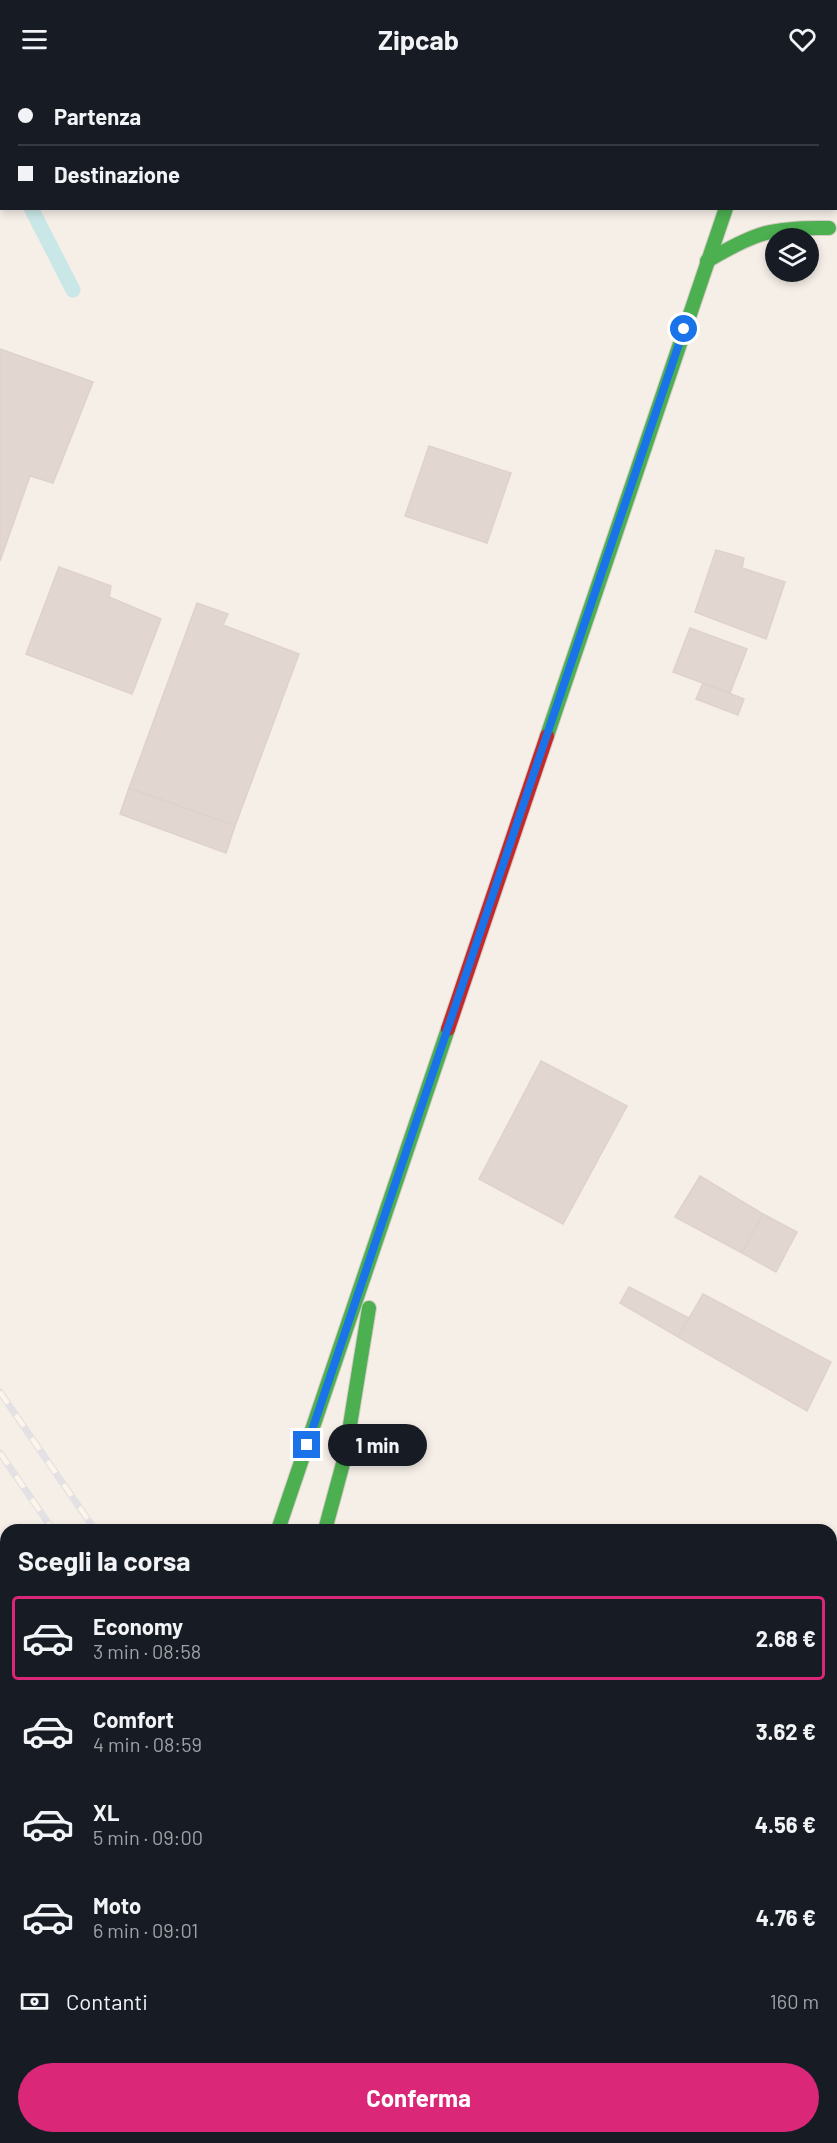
<!DOCTYPE html>
<html lang="it">
<head>
<meta charset="utf-8">
<style>
	body { margin:0; font-family:Barlow,sans-serif; background:#242831; color:#f1f3f6; height:100vh; display:flex; flex-direction:column; font-size:22px; white-space:nowrap }
	* { box-sizing:border-box; margin:0 }
	p { font-size:20px; color:#9ea1a6 }
	.icon { flex:none; width:33px; height:33px; fill:none; stroke:currentColor; stroke-width:2; stroke-linecap:round; stroke-linejoin:round }
	.map { position:relative; flex:1; overflow:hidden }
	.panel { position:absolute; left:0px; top:1446px; width:837px; height:620px; display:flex; flex-direction:column; background:#171b24; border-radius:18px 18px 0 0; box-shadow:0 3px 9px #0003 }
	.panel>* { flex:none }
	.top-card { position:absolute; left:0px; top:0px; width:837px; height:132px; box-shadow:0 3px 9px #0003; display:grid; align-content:center; height:132px; padding:0 18px; background:#171b24 }
	.fabs { position:absolute; left:765px; top:150px; display:grid; gap:12px }
	.fabs a { display:grid; place-items:center; width:54px; height:54px; border-radius:50%; background:#171b24; box-shadow:0 3px 9px #0003; font-size:30px }
	.end { position:absolute; width:27px; height:27px; margin:-14px; border:8px solid #1a73e8; background:#fff; box-shadow:0 0 0 3px #fff }
	.from { border-radius:50% }
	.bubble { position:absolute; height:42px; border-radius:21px; background:#171b24; box-shadow:0 3px 9px #0003; font-size:20px; font-weight:700; line-height:42px; text-align:center }
	.top-card b { display:flex; align-items:center; gap:21px; height:57px; font-size:22px }
	.top-card b+b { border-top:2px solid #363941 }
	.top-card i { width:15px; height:15px; background:#f1f3f6 }
	ul { padding:0; list-style:none }
	li { display:flex; align-items:center; gap:18px; height:84px; margin:0 12px 9px; padding:0 6px; border:3px solid transparent; border-radius:6px }
	li div { flex:1 }
	li b { display:block; font-size:22px }
	li em { font-style:normal; font-weight:700 }
	li.current { border-color:#db2777 }
	li>.icon { width:54px; height:54px; stroke-width:1.5 }
	h2 { padding:0 18px; font-size:27px; line-height:72px }
	.pay { display:flex; align-items:center; gap:15px; height:66px; padding:0 18px; font-size:22px }
	.pay p { margin-inline-start:auto }
	.primary-button { display:flex; gap:12px; margin-top:auto; padding:12px 18px }
	.primary-button a { flex:1; height:69px; border-radius:36px; background:#db2777; color:#fff; font-size:24px; font-weight:700; line-height:69px; text-align:center }
	header { display:flex; justify-content:space-between; align-items:center; height:78px; padding:0 18px; background:#171b24; font-size:27px; font-weight:700 }
	.map>svg:first-child { display:block }
</style>
</head>
<body>
<header><svg class="icon" aria-label="menu" viewBox="0 0 24 24"><path d="M4 6h16M4 12h16M4 18h16"/></svg>Zipcab<svg class="icon" aria-label="heart" viewBox="0 0 24 24"><path d="M12 20l-8-8c-3-5 5-10 8-4 3-6 11-1 8 4z"/></svg></header>
<div class="map">
<svg width="837" height="2065" viewBox="0 0 837 2065">
	<rect width="100%" height="100%" fill="#f6efe8"/>
	<g fill="none" stroke-linecap="round" stroke-linejoin="round">
		<g stroke="#cae7e7" stroke-width="15">
			<polyline points="0,70 2,73"/>
			<polyline points="31,130 73,212"/>
		</g>
	</g>
	<g fill="#e2d7d0" stroke="#dfd2ca" stroke-width="1.5">
		<polygon points="0,271 93,304 53,405 30,398 0,483"/>
		<polygon points="429,368 511,395 487,465 405,438"/>
		<polygon points="716,472 744,480 742,490 785,504 766,561 695,534"/>
		<polygon points="59,489 111,508 109,519 161,541 132,616 26,576"/>
		<polygon points="197,525 228,536 223,547 299,576 235,748 129,710"/>
		<polygon points="690,550 747,571 730,615 673,594"/>
		<polygon points="703,605 744,621 738,637 696,621"/>
		<polygon points="129,710 235,748 226,775 120,736"/>
		<polygon points="541,983 627,1028 563,1146 479,1101"/>
		<polygon points="700,1098 763,1136 742,1175 675,1139"/>
		<polygon points="763,1136 797,1154 776,1194 742,1175"/>
		<polygon points="629,1209 689,1240 678,1259 620,1225"/>
		<polygon points="703,1216 831,1284 807,1333 678,1259"/>
	</g>
	<g fill="none" stroke-linecap="round" stroke-linejoin="round">
		<defs>
			<g id="fast">
				<polyline points="810,0 810,2"/>
				<path d="M 707,183 C 756,154 772,149 829,150"/>
				<polyline points="547,658 726,130"/>
				<polyline points="278,1452 448,951"/>
				<polyline points="325,1452 345,1378 369,1230"/>
				<polyline points="74,2065 76,2060"/>
				<polyline points="113,2065 116,2060"/>
			</g>
			<polyline id="jam" points="448,951 547,658"/>
		</defs>
		<use href="#fast" stroke="#d5cbc5" stroke-width="16"/>
		<use href="#jam" stroke="#d5cbc5" stroke-width="16"/>
		<use href="#fast" stroke="#4caf50" stroke-width="14"/>
		<use href="#jam" stroke="#c62828" stroke-width="14"/>
		<defs>
			<g id="rail">
				<polyline points="0,1314 95,1452"/>
				<polyline points="0,1375 53,1452"/>
				<polyline points="456,2060 460,2065"/>
				<polyline points="499,2060 503,2065"/>
			</g>
		</defs>
		<use href="#rail" stroke="#e3e1e4" stroke-width="7"/>
		<use href="#rail" stroke="#fff4e9" stroke-width="4.5" stroke-dasharray="14" stroke-linecap="butt"/>
	</g>
	<g fill="none" stroke-linecap="round" stroke-linejoin="round">
		<polyline stroke="#1a73e8" stroke-width="8" points="307,1367 684,251"/>
	</g>
</svg>
<div class="fabs">
<a><svg class="icon" aria-label="layers" viewBox="0 0 24 24"><path d="M12 4l9 5-9 5-9-5zM3 14l9 5 9-5"/></svg></a>
</div>
<i class="end from" style="left:684px;top:251px"></i>
<i class="end" style="left:307px;top:1367px"></i>
<div class="bubble" style="left:328px;top:1346px;width:99px">1 min</div>
<div class="top-card">
<b><i class="from"></i>Partenza</b>
<b><i></i>Destinazione</b>
</div>
<section class="panel">
<h2>Scegli la corsa</h2>
<ul>
<li class="current"><svg class="icon" aria-label="car" viewBox="0 0 24 24"><path d="M5 17H2v-5l4-1 3-4h7l3 4 3 1v5h-3M9 17h6M6 11h13"/><circle cx="7" cy="17" r="2"/><circle cx="17" cy="17" r="2"/></svg><div><b>Economy</b><p>3 min · 08:58</p></div><em>2.68 €</em></li>
<li><svg class="icon" aria-label="car" viewBox="0 0 24 24"><path d="M5 17H2v-5l4-1 3-4h7l3 4 3 1v5h-3M9 17h6M6 11h13"/><circle cx="7" cy="17" r="2"/><circle cx="17" cy="17" r="2"/></svg><div><b>Comfort</b><p>4 min · 08:59</p></div><em>3.62 €</em></li>
<li><svg class="icon" aria-label="car" viewBox="0 0 24 24"><path d="M5 17H2v-5l4-1 3-4h7l3 4 3 1v5h-3M9 17h6M6 11h13"/><circle cx="7" cy="17" r="2"/><circle cx="17" cy="17" r="2"/></svg><div><b>XL</b><p>5 min · 09:00</p></div><em>4.56 €</em></li>
<li><svg class="icon" aria-label="car" viewBox="0 0 24 24"><path d="M5 17H2v-5l4-1 3-4h7l3 4 3 1v5h-3M9 17h6M6 11h13"/><circle cx="7" cy="17" r="2"/><circle cx="17" cy="17" r="2"/></svg><div><b>Moto</b><p>6 min · 09:01</p></div><em>4.76 €</em></li>
</ul>
<div class="pay"><svg class="icon" aria-label="cash" viewBox="0 0 24 24"><path d="M3 7h18v10H3z"/><circle cx="12" cy="12" r="2"/></svg>Contanti<p>160 m</p></div>
<div class="primary-button"><a>Conferma</a></div>
</section>
</div>
</body>
</html>
